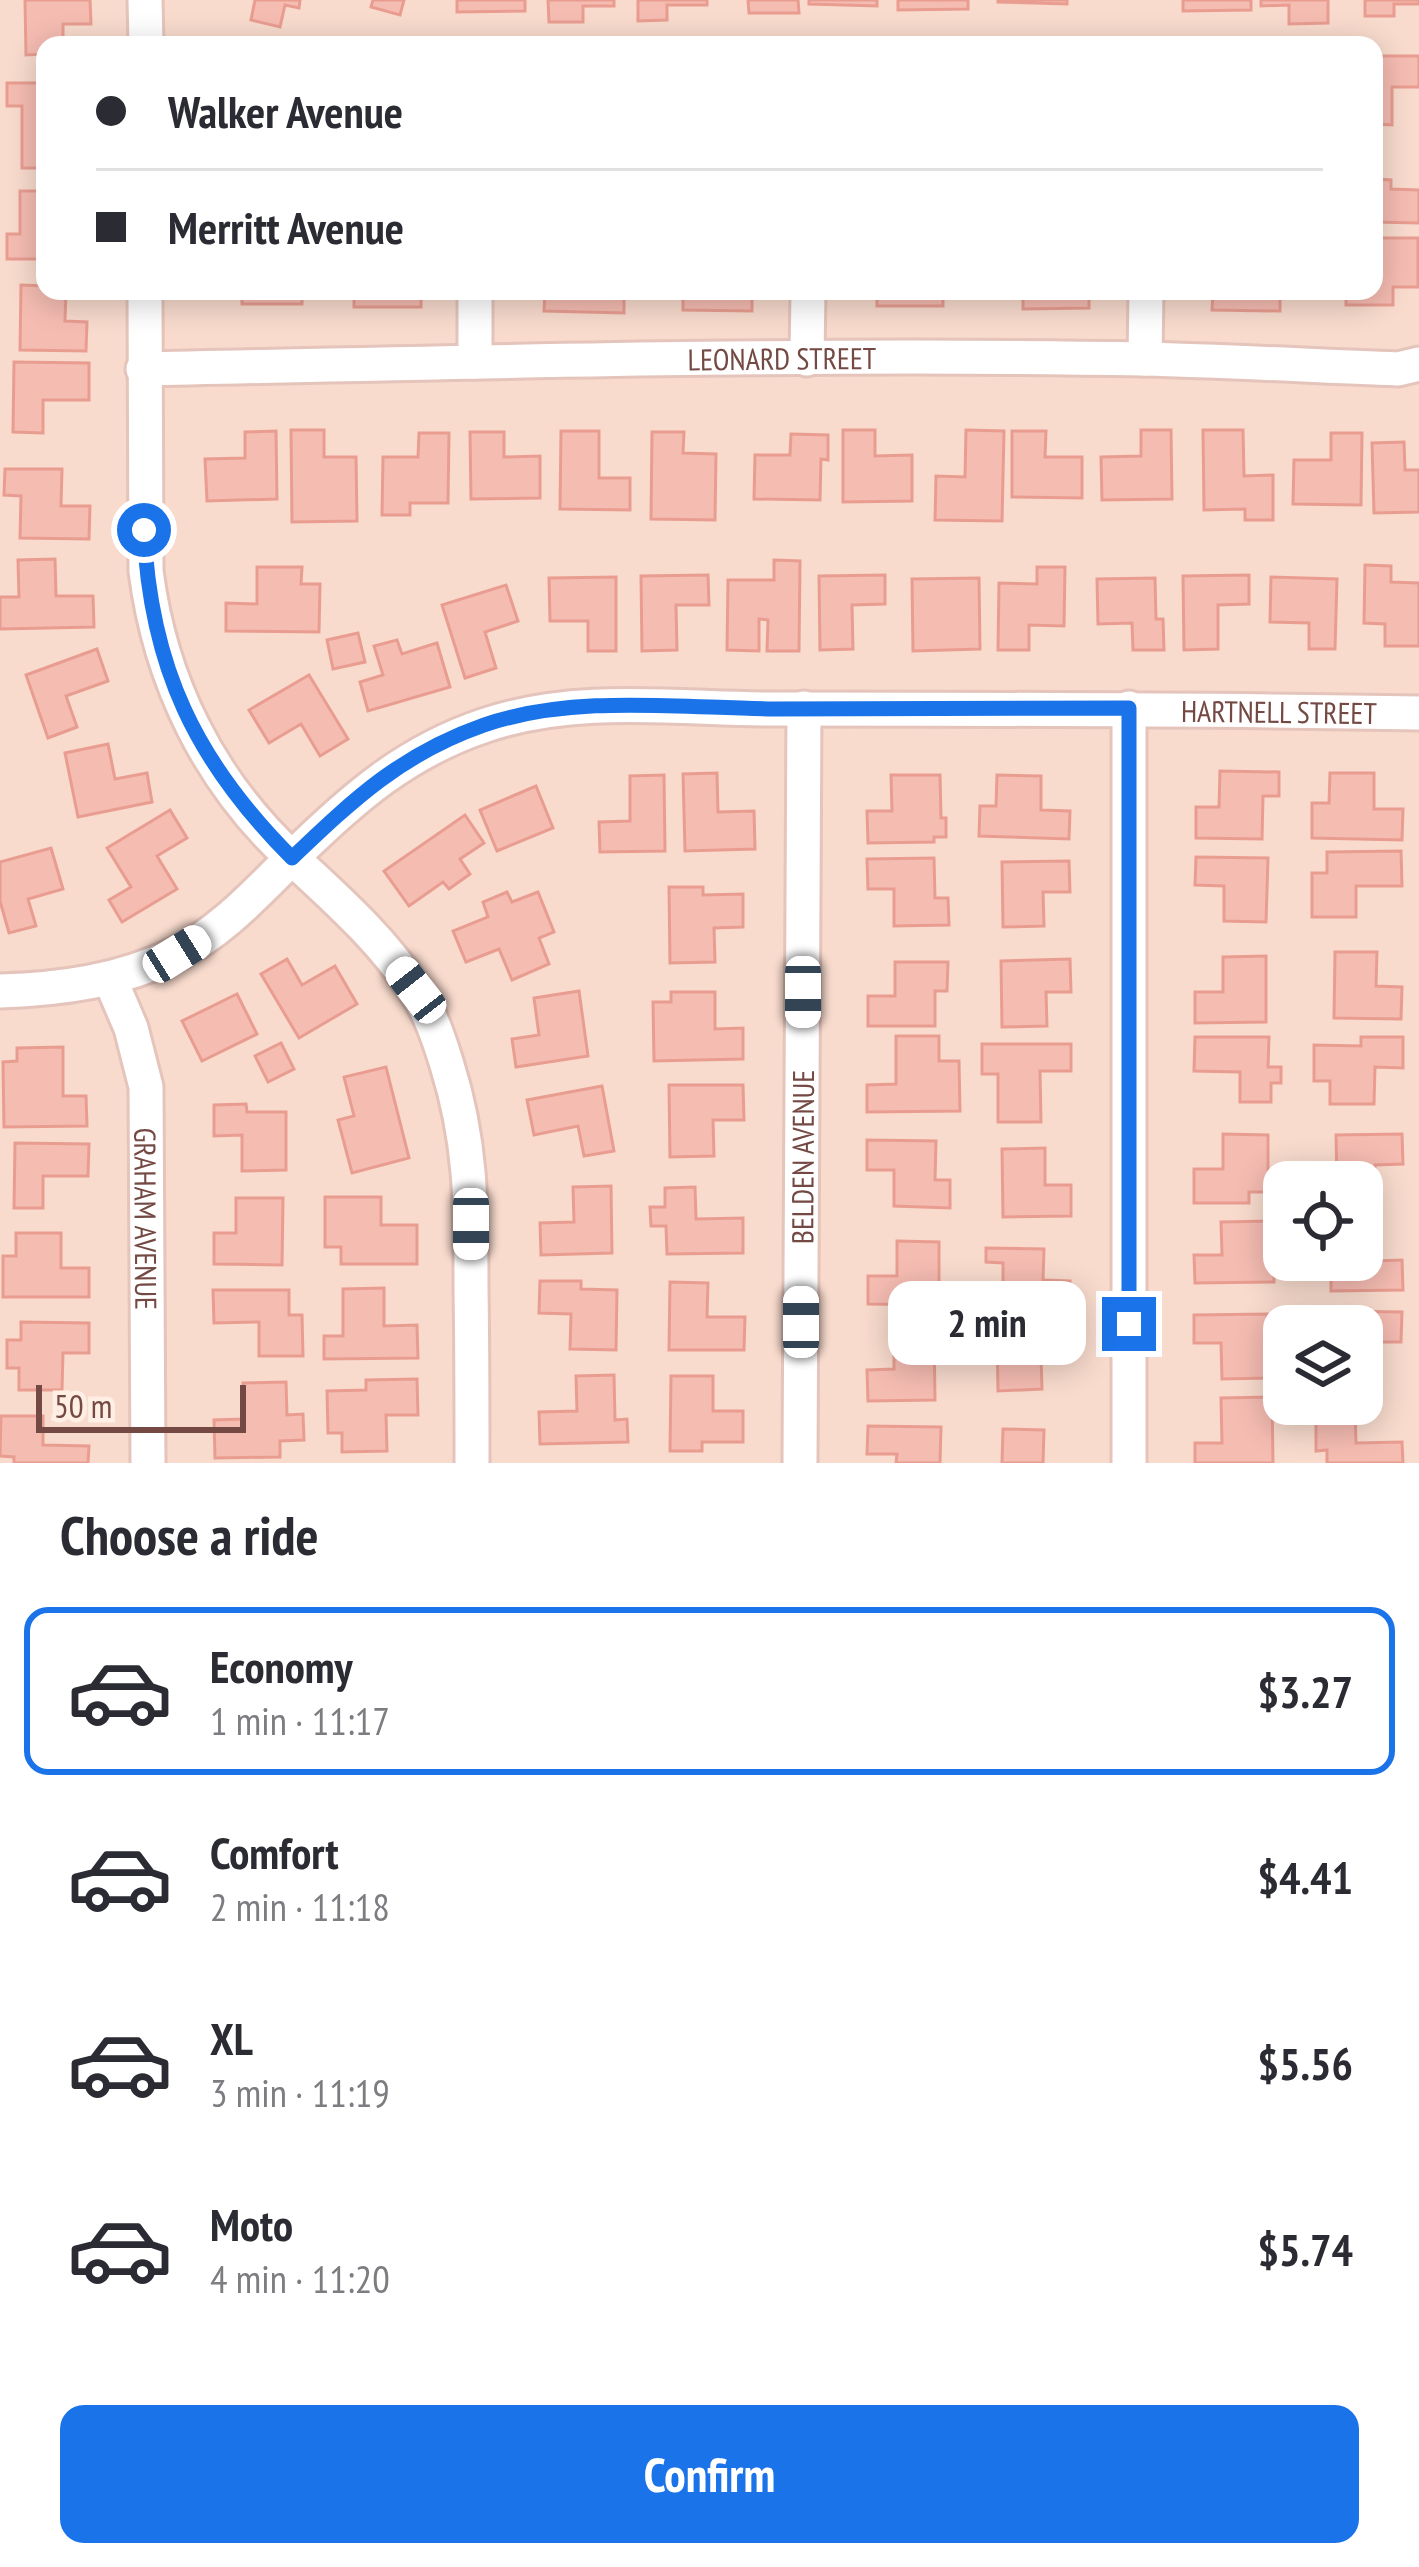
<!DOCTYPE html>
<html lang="en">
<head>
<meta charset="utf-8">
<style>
	body { margin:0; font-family:"PT Sans Narrow",sans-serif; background:#f2f2f3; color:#2b2b33; height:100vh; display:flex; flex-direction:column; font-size:45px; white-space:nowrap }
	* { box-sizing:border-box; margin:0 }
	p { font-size:39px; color:#7c7c81 }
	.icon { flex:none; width:66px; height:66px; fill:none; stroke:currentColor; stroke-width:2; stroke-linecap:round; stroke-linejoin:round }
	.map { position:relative; height:1463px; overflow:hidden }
	.panel { display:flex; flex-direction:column; background:#fff; flex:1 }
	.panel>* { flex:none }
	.guide { position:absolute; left:36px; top:36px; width:1347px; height:264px; border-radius:24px; box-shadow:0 6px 30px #0003; display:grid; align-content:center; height:264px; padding:0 60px; background:#fff }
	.tools { position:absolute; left:1263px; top:1161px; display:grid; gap:24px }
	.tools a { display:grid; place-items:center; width:120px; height:120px; border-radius:24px; background:#fff; box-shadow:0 6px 30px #0003; font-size:60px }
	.scale { position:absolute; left:36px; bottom:30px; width:210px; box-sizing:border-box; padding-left:12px; border:6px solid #744944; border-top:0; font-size:33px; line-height:42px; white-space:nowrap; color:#744944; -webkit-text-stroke:9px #ffeee4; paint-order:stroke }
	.end { position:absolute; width:54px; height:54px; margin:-27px; border:15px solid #1a73e8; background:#fff; box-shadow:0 0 0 6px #fff }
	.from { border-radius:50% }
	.bubble { position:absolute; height:84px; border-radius:24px; background:#fff; box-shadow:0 6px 30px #0003; font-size:39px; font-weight:800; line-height:84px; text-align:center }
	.car { position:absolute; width:36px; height:72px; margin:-36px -18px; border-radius:15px; box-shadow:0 0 9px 3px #0007; background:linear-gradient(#fff 24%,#345 0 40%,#fff 0 76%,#345 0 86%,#fff 0) }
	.guide b { display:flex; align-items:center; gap:42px; height:114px; font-size:45px }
	.guide b+b { border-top:3px solid #e1e1e2 }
	.guide i { width:30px; height:30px; background:#2b2b33 }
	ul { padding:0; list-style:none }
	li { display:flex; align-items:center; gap:36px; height:168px; margin:0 24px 18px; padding:0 36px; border:6px solid transparent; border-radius:24px }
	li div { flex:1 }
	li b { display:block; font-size:45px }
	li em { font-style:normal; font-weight:800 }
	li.on { border-color:#1a73e8 }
	li>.icon { width:108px; height:108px; stroke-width:1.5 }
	h2 { padding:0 60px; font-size:54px; line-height:144px }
	.button { display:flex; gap:24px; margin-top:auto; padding:24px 60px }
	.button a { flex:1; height:138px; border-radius:24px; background:#1a73e8; color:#fff; font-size:48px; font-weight:800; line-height:138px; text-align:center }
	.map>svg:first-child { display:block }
</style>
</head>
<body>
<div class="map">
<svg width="1419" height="1463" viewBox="0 0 1419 1463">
	<rect width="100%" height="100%" fill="#fee8dc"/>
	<path fill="#f8dbcd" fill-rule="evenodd" d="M 0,0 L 1419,0 L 1419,1463 L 0,1463 ZM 45,45 L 1374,45 L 1374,291 L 45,291 ZM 1284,1182 L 1362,1182 L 1362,1260 L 1284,1260 ZM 1284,1326 L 1362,1326 L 1362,1404 L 1284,1404 Z"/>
	<g fill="#f5bcb2" stroke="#e99d91" stroke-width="3">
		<polygon points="25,0 90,0 91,24 63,24 63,45 45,45 45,54 26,55"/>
		<polygon points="255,0 300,0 299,8 285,5 280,27 251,20"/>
		<polygon points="373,0 404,0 400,15 371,7"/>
		<polygon points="457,0 525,0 525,11 457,12"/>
		<polygon points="548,0 614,0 614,6 583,6 583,22 549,22"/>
		<polygon points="638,0 707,0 707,5 667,5 667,20 638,21"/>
		<polygon points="748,0 798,0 799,13 749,13"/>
		<polygon points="809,0 877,0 877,6 809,4"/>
		<polygon points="898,0 968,0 968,9 898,10"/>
		<polygon points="998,0 1067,0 1067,4 998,2"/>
		<polygon points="1183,0 1251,0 1251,10 1183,11"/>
		<polygon points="1261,0 1328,0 1328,23 1289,24 1289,5 1261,6"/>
		<polygon points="1365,0 1419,0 1419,4 1394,4 1394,16 1365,16"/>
		<polygon points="1374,56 1419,56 1419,87 1392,87 1392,125 1374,124"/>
		<polygon points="7,83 45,83 45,168 22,168 22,106 7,106"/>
		<polygon points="1374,154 1375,179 1391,180 1391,189 1419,190 1419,223 1374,222"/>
		<polygon points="20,191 45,191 45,259 7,259 7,234 20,234"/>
		<polygon points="1374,238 1418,238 1418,287 1393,287 1393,305 1346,305 1346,291 1374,291"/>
		<polygon points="21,285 45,286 45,291 66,291 65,321 87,322 86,351 20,350"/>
		<rect x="242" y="291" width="60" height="13"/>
		<rect x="354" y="291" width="67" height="16"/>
		<polygon points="545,291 624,291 624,313 544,311"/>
		<polygon points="683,291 752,291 752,311 683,310"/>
		<rect x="877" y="291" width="66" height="15"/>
		<polygon points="1023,291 1089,291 1089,308 1023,309"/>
		<polygon points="1213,291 1280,291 1280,311 1212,310"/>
		<polygon points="14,362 89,363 89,400 43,400 43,433 13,432"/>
		<polygon points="291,430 324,430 324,457 356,457 357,521 292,522"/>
		<polygon points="843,430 875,430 875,456 912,455 912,501 843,502"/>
		<polygon points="966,430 1004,431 1002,521 935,520 936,476 965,477"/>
		<polygon points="1141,430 1171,430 1172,499 1102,500 1101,457 1141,456"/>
		<polygon points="1203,430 1243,430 1244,476 1273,475 1273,520 1245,520 1245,509 1204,510"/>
		<polygon points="276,431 277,499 207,501 205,459 245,458 245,432"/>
		<polygon points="561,431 599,431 599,478 630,478 630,510 560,509"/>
		<polygon points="1012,431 1046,431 1045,457 1082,457 1082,498 1012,497"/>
		<polygon points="470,432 504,432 504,457 540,456 540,498 471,499"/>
		<polygon points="652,432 684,432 683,453 716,454 715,520 651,519"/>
		<polygon points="419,433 449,433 448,503 410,503 410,515 382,515 383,457 418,457"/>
		<polygon points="1331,433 1362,433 1361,505 1293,504 1294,460 1331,460"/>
		<polygon points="791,434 828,435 828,460 821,459 820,500 754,499 755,455 790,455"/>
		<polygon points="1404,442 1405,470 1419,470 1419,512 1374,513 1372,443"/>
		<polygon points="5,469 62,469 61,506 90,506 89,539 20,538 21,496 4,495"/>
		<polygon points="55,559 56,596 93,596 94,627 0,629 0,597 19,597 18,560"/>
		<polygon points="774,560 800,561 799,651 767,651 768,620 759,619 759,651 727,650 728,580 774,580"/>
		<polygon points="1365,565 1391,566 1391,582 1419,583 1419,646 1385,646 1385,624 1364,623"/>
		<polygon points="257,567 302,567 301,584 320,584 319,632 226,631 226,603 257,604"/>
		<polygon points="1037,567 1065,567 1064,626 1029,625 1029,650 998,650 999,583 1037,584"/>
		<polygon points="708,575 709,605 676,605 677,650 642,651 641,576"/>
		<polygon points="885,575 885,604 852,605 853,649 820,650 819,576"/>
		<polygon points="1249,575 1249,604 1218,605 1218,649 1184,650 1183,576"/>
		<polygon points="616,577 616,651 588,651 588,621 550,621 549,578"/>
		<polygon points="1271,577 1337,579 1335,649 1309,649 1309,623 1270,622"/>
		<polygon points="979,578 980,649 913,651 912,579"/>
		<polygon points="1155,578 1156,619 1163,619 1164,650 1133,650 1132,623 1098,624 1097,579"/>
		<polygon points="506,585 518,621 485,632 496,668 465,678 442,605"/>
		<polygon points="358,633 365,662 333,669 327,640"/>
		<polygon points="397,640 402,654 437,643 450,687 368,711 360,682 383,675 374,646"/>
		<polygon points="97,649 108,681 66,696 77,727 48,738 26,675"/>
		<polygon points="309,675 348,739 320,756 301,724 269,743 249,710"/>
		<polygon points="108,744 115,779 147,773 152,802 78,817 65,753"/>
		<polygon points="1220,771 1279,772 1279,796 1263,796 1262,839 1196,838 1196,807 1219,807"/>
		<polygon points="717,773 718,812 754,811 755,849 685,851 683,774"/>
		<polygon points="1330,773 1374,773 1374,809 1403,809 1402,840 1312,838 1312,803 1329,803"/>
		<polygon points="664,775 665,851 600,852 599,822 630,821 630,776"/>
		<polygon points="891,775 940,775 941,818 946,818 946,837 934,837 934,842 868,843 867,811 892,811"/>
		<polygon points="997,775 1041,776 1041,810 1070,811 1069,839 979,836 980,806 996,806"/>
		<polygon points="536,786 553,828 497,851 480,810"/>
		<polygon points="170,810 187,838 157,856 177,889 122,922 109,900 131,887 107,848"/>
		<polygon points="465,815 484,843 460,859 470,874 449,889 443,882 409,906 384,871"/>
		<polygon points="51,848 63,889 28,899 36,926 9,933 0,901 0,862"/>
		<polygon points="1401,851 1402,886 1356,886 1356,917 1312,917 1312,873 1327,873 1327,852"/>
		<polygon points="1196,857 1268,858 1266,922 1224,921 1224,886 1195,885"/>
		<polygon points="934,858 935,898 948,898 949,925 894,926 894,889 868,889 867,859"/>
		<polygon points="1069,861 1070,892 1043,892 1044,926 1003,927 1002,862"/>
		<polygon points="669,887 703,887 703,895 743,894 743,927 714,928 715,962 670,963"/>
		<polygon points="507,892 512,902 538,892 554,932 539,938 549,964 512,980 499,949 466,962 453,931 488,917 483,902"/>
		<polygon points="1335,952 1377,952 1376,986 1402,987 1401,1019 1334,1018"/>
		<polygon points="1266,956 1266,1022 1195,1023 1195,992 1223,992 1223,957"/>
		<polygon points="287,959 302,985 335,966 357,1004 299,1038 261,974"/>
		<polygon points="1070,959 1071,992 1046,992 1047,1026 1002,1027 1001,961"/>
		<polygon points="895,962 948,962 947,991 935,991 935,1026 868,1026 868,996 895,996"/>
		<polygon points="579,991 588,1056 516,1067 512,1039 539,1035 534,998"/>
		<polygon points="671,992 715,992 715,1029 743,1028 743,1059 654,1061 653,1002 671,1002"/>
		<polygon points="237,994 257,1034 202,1061 182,1021"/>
		<polygon points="896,1036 939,1036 939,1061 959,1061 960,1111 867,1112 867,1085 896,1084"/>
		<polygon points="1195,1037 1269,1037 1268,1067 1281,1067 1281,1083 1271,1083 1271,1102 1240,1102 1240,1072 1194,1071"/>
		<polygon points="1361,1037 1403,1037 1403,1068 1375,1067 1374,1104 1330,1104 1330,1081 1314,1081 1314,1045 1361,1046"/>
		<polygon points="281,1043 294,1069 268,1082 255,1056"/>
		<polygon points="982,1044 1071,1044 1071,1071 1040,1071 1041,1122 998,1122 998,1074 982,1074"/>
		<polygon points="63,1047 63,1096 86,1096 87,1126 4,1127 3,1062 17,1061 17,1048"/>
		<polygon points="386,1067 409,1158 352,1173 338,1120 354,1116 344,1077"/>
		<polygon points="669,1085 743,1085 744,1120 713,1120 714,1156 670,1157"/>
		<polygon points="602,1086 614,1151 584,1156 578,1126 534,1135 527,1100"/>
		<polygon points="246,1104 247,1112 286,1112 286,1170 242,1171 242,1135 214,1136 214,1105"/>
		<polygon points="1223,1134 1268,1135 1268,1192 1249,1192 1249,1203 1194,1203 1194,1169 1223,1169"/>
		<polygon points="1402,1134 1403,1164 1375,1165 1375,1200 1362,1200 1362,1182 1337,1182 1336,1135"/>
		<polygon points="867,1140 936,1141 935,1180 950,1180 950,1208 894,1206 894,1170 867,1170"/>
		<polygon points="15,1143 89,1144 88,1176 43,1176 43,1208 14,1208"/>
		<polygon points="1045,1148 1045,1185 1071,1185 1071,1216 1003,1217 1002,1149"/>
		<polygon points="611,1186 612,1253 541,1255 540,1223 574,1222 573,1187"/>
		<polygon points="695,1187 696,1219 743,1218 743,1253 667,1254 666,1226 651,1226 650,1207 665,1207 665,1188"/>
		<polygon points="325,1197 381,1197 381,1225 417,1225 417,1264 341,1264 341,1247 325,1247"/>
		<polygon points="236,1198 283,1198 282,1265 214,1264 214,1233 236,1233"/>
		<polygon points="1273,1221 1274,1282 1195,1283 1194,1255 1222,1255 1221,1222"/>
		<polygon points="1372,1223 1374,1261 1402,1260 1403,1290 1331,1291 1331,1260 1362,1260 1362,1224"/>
		<polygon points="16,1233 61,1233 61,1268 89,1268 89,1297 3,1297 3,1256 16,1256"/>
		<polygon points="897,1241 939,1242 939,1305 868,1304 868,1276 897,1276"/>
		<polygon points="986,1248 1044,1249 1043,1280 1070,1281 1070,1313 1003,1313 1003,1263 986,1262"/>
		<polygon points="540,1281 581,1281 581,1289 617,1290 616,1350 570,1349 571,1314 539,1313"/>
		<polygon points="670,1282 708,1283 707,1317 745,1317 744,1350 669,1350"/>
		<polygon points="384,1288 384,1326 417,1325 418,1358 324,1359 324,1336 343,1336 343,1289"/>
		<polygon points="213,1290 289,1290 289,1315 302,1315 303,1356 259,1356 259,1322 214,1323"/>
		<polygon points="1337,1311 1402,1312 1401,1342 1379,1342 1379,1379 1362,1379 1362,1326 1337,1326"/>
		<polygon points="1267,1314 1268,1378 1222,1379 1221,1343 1194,1343 1194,1315"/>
		<polygon points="21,1322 89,1323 89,1353 63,1353 62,1390 19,1390 19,1368 7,1368 7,1340 21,1340"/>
		<polygon points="1070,1323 1070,1355 1041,1356 1042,1389 998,1391 997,1334 1038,1333 1038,1324"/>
		<polygon points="894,1333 934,1333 935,1400 868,1401 867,1370 894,1369"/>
		<polygon points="614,1375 615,1420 627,1419 628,1442 540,1444 539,1412 577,1411 576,1376"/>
		<polygon points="671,1376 713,1376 713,1411 743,1411 743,1442 702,1442 702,1451 670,1451"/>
		<polygon points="417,1379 418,1415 386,1415 387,1451 342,1452 342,1433 328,1433 327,1391 366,1390 366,1380"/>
		<polygon points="286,1382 287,1415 303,1414 304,1440 280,1441 280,1457 215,1458 214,1420 244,1419 243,1383"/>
		<polygon points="1272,1397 1273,1463 1195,1463 1195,1443 1222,1443 1221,1398"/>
		<polygon points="1355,1410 1356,1443 1402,1442 1403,1463 1327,1463 1327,1450 1316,1451 1316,1411"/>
		<polygon points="1,1416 43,1416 43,1445 89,1446 88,1463 14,1463 14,1457 0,1456"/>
		<polygon points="868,1426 941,1427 940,1463 896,1463 897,1454 867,1454"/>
		<polygon points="1003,1429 1044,1430 1043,1463 1002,1463"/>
	</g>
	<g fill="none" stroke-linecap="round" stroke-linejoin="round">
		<defs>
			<g id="minor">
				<polyline points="145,0 146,45"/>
				<path d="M 145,291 L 146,571 C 160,681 209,781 291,857 C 336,899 381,938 415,990 C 430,1012 439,1039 447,1065 C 472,1144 471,1209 471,1290 C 472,1348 472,1405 472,1463"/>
				<polyline points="807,359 808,291"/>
				<polyline points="1145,359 1146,291"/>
				<polyline points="475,362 475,291"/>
				<path id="s1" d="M 143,369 C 477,362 811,353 1144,359 C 1229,361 1314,366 1398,369 L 1419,364"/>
				<polyline points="1129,708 1129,1463"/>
				<path id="s2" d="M 110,979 L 131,1028 L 146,1087 L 148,1463"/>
				<path id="s3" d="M 0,991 C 62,989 120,981 176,954 C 222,932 258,891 294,856 C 353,798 407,751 486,725 C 578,694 680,709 775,709 C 990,709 1204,709 1419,713"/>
				<path id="s4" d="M 800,1463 L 804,708"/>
			</g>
		</defs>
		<use href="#minor" stroke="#e4c4bb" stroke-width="39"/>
		<use href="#minor" stroke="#fff" stroke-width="33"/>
	</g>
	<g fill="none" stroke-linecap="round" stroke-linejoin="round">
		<path stroke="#1a73e8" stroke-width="15" d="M 144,530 C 150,667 196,762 292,858 C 354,799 401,754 484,725 C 574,694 681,708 774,709 C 892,709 1010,708 1129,708 L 1129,1324"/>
	</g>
	<g text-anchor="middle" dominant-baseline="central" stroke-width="9" stroke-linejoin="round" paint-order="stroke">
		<g font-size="30" fill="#744944" stroke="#ffeee4">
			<text stroke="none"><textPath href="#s1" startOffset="639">LEONARD STREET</textPath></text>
			<text stroke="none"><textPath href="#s3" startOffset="1365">HARTNELL STREET</textPath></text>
			<text stroke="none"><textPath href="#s4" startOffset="306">BELDEN AVENUE</textPath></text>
			<text stroke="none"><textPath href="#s2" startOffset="246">GRAHAM AVENUE</textPath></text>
		</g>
	</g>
</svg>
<div class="tools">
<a><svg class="icon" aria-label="locate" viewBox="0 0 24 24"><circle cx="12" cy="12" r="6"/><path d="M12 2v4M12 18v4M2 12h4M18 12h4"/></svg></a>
<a><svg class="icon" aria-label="layers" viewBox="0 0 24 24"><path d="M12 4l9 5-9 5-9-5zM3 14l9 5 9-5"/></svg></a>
</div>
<div class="scale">50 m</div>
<i class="end from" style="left:144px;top:530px"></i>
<i class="end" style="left:1129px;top:1324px"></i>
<div class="bubble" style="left:888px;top:1281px;width:198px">2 min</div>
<i class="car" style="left:177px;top:954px;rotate:58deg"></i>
<i class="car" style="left:416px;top:990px;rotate:322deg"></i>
<i class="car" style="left:803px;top:992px;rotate:180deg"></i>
<i class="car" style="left:471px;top:1224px;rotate:180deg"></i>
<i class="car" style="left:801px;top:1322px;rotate:0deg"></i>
<div class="guide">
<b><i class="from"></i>Walker Avenue</b>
<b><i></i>Merritt Avenue</b>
</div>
</div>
<section class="panel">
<h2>Choose a ride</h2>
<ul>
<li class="on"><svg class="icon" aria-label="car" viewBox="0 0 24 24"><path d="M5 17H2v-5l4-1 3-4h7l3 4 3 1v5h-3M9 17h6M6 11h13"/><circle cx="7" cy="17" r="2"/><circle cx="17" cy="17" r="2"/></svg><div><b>Economy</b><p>1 min · 11:17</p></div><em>$3.27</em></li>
<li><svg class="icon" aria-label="car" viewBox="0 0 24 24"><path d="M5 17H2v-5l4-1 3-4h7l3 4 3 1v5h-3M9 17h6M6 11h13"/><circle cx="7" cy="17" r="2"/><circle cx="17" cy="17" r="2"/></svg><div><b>Comfort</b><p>2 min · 11:18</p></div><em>$4.41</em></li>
<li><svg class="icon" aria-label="car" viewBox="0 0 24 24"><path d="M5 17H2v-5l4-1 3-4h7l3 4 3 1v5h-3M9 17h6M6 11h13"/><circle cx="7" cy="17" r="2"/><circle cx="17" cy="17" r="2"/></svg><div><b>XL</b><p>3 min · 11:19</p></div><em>$5.56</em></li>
<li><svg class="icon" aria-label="car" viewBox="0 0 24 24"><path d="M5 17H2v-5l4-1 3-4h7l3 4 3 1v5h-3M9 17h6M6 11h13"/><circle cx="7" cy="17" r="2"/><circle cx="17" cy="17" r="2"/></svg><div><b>Moto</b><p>4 min · 11:20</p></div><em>$5.74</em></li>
</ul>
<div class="button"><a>Confirm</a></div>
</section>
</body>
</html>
